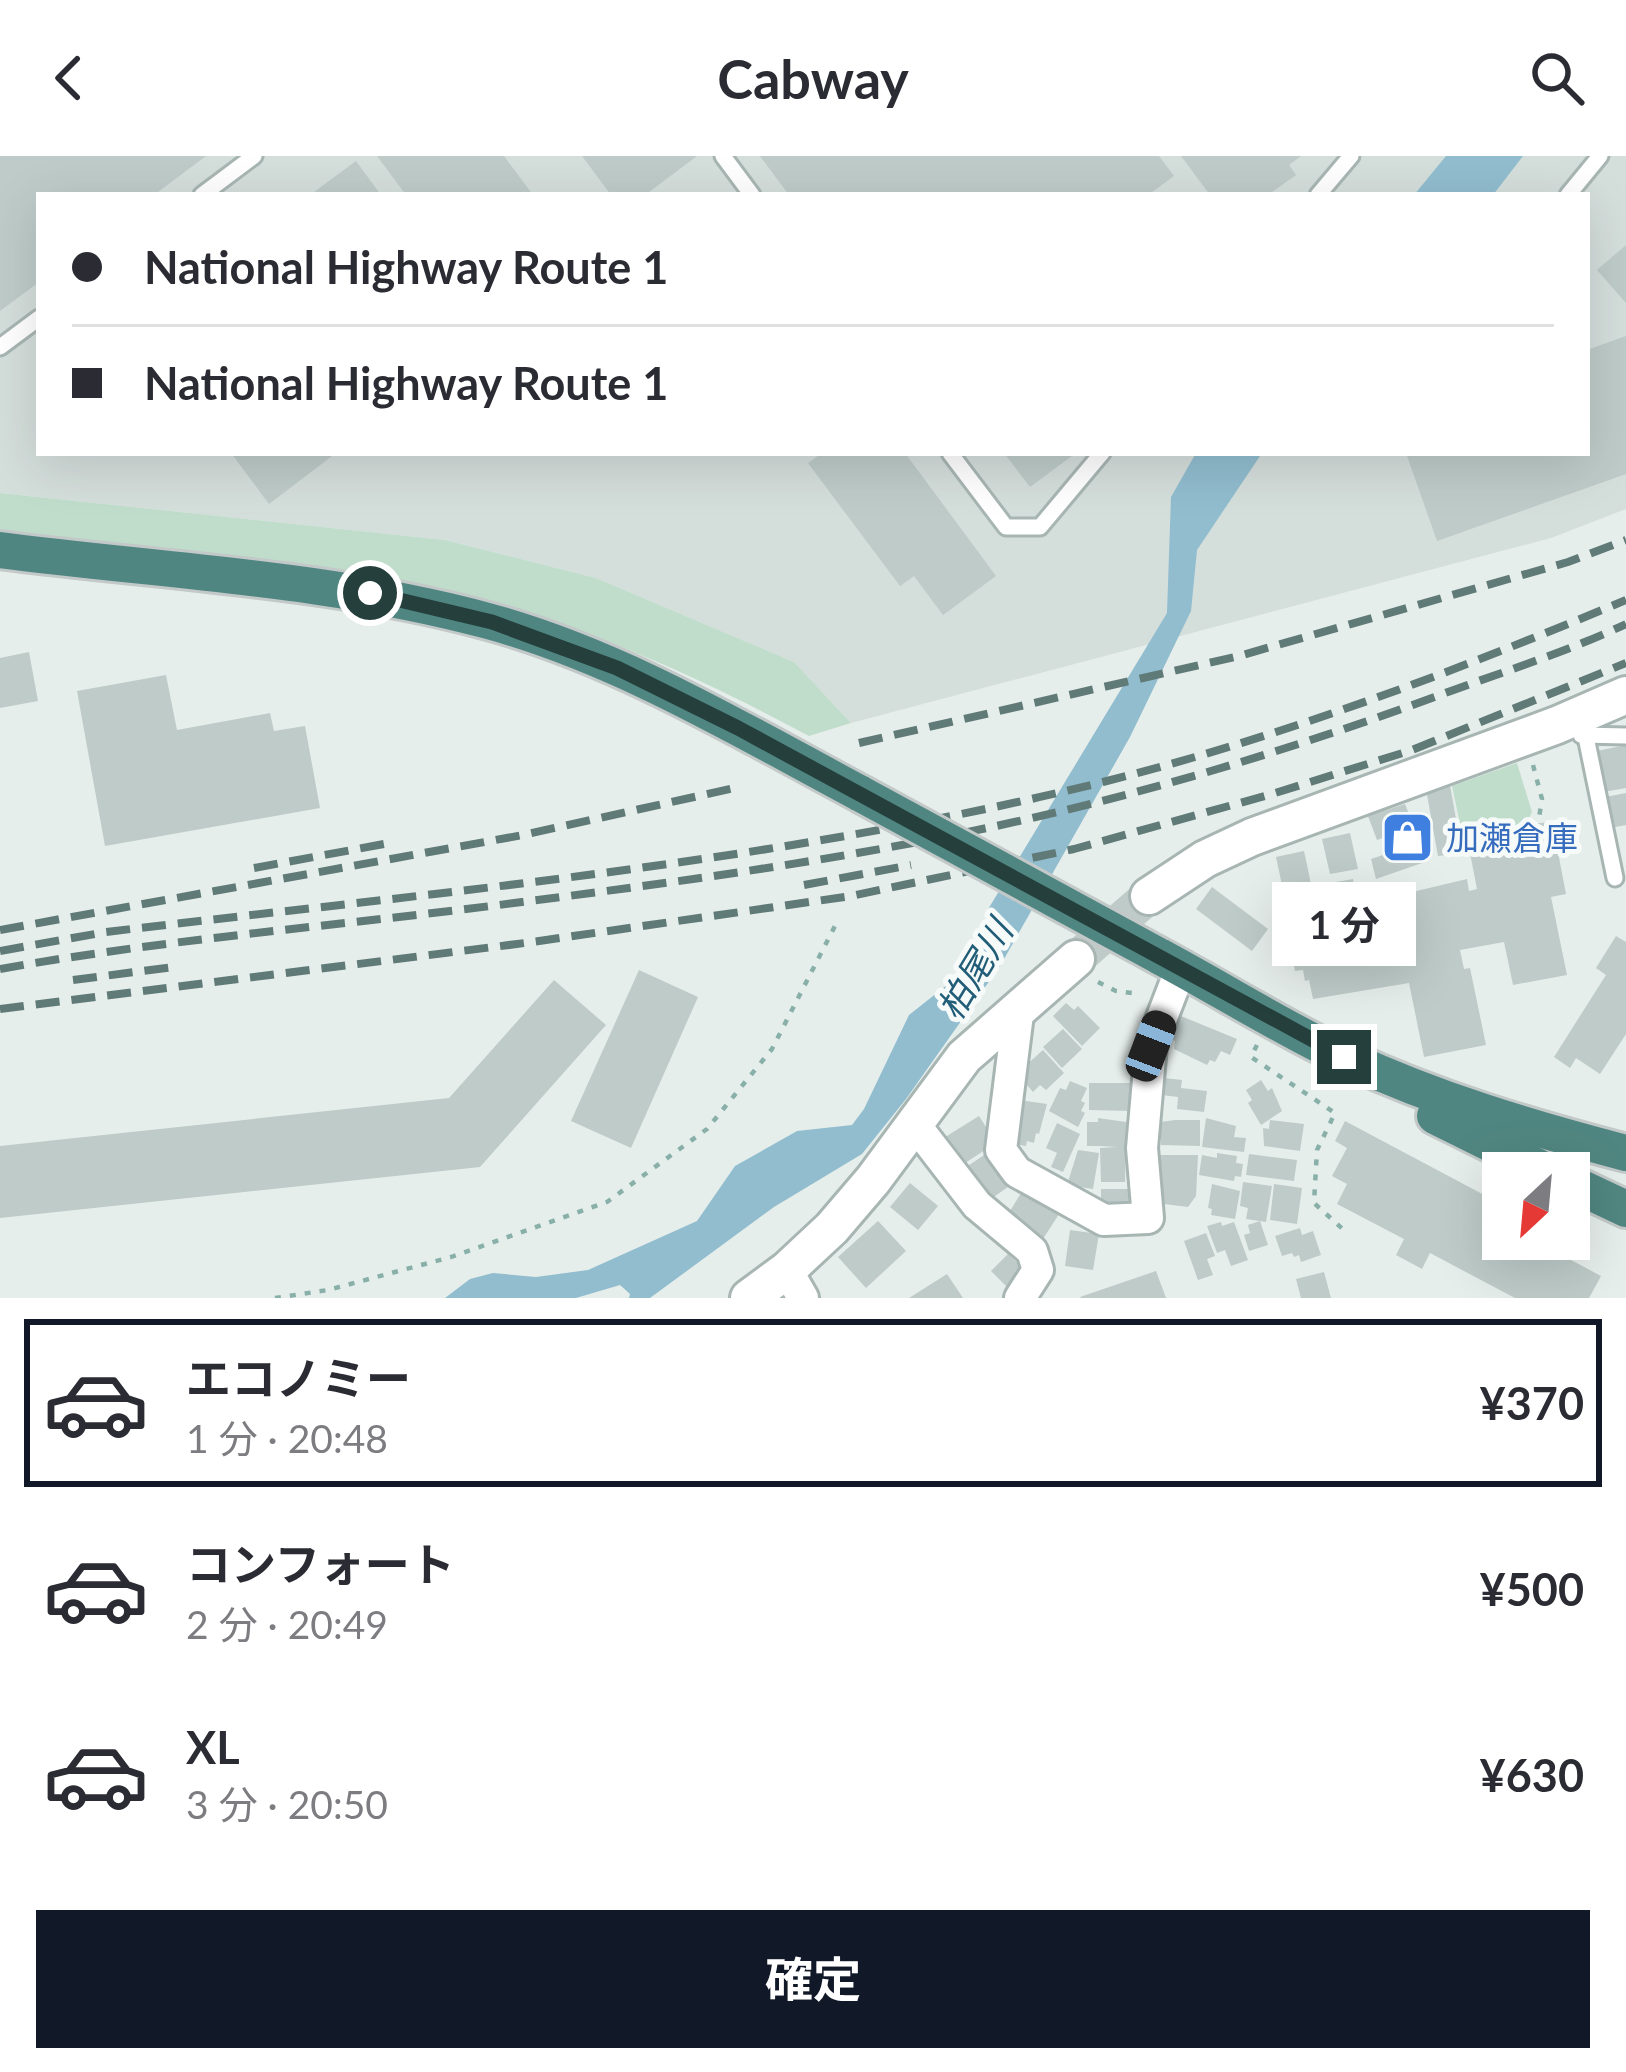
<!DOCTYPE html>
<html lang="ja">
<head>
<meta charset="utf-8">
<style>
	body { margin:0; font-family:Lato,"Noto Sans JP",sans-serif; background:#f7f7f7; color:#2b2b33; height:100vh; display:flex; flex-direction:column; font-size:45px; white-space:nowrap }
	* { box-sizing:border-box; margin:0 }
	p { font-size:39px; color:#7c7c81 }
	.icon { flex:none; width:66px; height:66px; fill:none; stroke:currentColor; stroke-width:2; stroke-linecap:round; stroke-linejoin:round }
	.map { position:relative; height:1142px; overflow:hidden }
	.details { display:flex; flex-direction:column; background:#fff; flex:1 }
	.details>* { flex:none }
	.hud { position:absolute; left:36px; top:36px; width:1554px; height:264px; border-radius:0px; box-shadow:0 12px 48px #0002; display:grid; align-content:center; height:264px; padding:0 36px; background:#fff }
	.needle { width:78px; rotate:206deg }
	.controls { position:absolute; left:1482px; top:996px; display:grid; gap:24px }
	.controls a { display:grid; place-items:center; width:108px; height:108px; border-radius:0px; background:#fff; box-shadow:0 12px 48px #0002; font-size:60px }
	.end { position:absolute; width:54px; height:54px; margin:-27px; border:15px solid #253f3c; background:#fff; box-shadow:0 0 0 6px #fff }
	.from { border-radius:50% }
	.bubble { position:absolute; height:84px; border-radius:0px; background:#fff; box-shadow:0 12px 48px #0002; font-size:39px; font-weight:700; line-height:84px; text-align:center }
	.car { position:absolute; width:36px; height:72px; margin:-36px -18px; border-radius:15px; box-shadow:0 0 9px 3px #0007; background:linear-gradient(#222 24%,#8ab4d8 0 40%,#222 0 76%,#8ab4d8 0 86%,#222 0) }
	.hud b { display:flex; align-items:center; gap:42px; height:114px; font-size:45px }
	.hud b+b { border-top:3px solid #e1e1e2 }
	.hud i { width:30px; height:30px; background:#2b2b33 }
	ul { padding:21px 0 0; list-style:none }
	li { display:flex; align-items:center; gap:36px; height:168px; margin:0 24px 18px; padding:0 12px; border:6px solid transparent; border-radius:0px }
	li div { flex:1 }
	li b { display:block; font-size:45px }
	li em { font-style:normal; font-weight:700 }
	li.active { border-color:#111827 }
	li>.icon { width:108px; height:108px; stroke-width:1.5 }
	.button { display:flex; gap:24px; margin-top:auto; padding:24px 36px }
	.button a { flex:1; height:138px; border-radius:0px; background:#111827; color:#fff; font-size:48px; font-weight:700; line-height:138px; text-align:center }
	header { display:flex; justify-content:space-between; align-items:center; height:156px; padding:0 36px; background:#fff; font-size:54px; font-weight:700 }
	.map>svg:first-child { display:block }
</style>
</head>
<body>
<header><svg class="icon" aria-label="back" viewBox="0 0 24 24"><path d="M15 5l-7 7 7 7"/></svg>Cabway<svg class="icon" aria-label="search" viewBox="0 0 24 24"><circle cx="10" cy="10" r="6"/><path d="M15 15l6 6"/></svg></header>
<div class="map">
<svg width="1626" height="1142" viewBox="0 0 1626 1142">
	<rect width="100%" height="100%" fill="#e6eeeb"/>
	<path fill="#d4dedb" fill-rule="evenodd" d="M 0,0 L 1626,0 L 1626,353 L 1551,382 L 851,567 L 794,506 L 596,422 L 445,384 L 0,337 ZM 39,39 L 1587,39 L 1587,297 L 39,297 Z"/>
	<g fill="#c0ddcc">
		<path d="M 0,337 L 445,384 L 596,422 L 794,506 L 851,567 L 809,580 C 710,527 607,479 498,449 C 337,404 165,396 0,376 Z"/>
		<polygon points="1517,607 1532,656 1526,668 1463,682 1452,630"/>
	</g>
	<g fill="#91bdcf">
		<polygon points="1446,0 1523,0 1493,39 1414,39"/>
		<polygon points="1196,297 1262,297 1197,394 1191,455 1130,581 1000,810 906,943 862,998 774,1051 650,1142 629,1142 630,1138 620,1129 576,1142 445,1142 470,1123 493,1117 536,1121 588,1114 697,1065 735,1010 797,975 852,969 864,953 909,859 957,821 987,765 987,755 1167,457 1171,341"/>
	</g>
	<g fill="#becbc8">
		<polygon points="0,0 206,0 154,39 39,39 39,126 0,155"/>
		<polygon points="377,0 504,0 533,39 406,39"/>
		<polygon points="582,0 697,0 645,39 611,39"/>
		<polygon points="760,0 1159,0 1174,20 1148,39 789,39"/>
		<polygon points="1181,0 1301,0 1289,9 1296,19 1268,39 1210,39"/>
		<polygon points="356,5 381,39 310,39"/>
		<polygon points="1626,89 1626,147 1597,114"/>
		<polygon points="1626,180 1626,318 1437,385 1406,297 1587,297 1587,194"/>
		<polygon points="231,297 336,297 269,348"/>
		<polygon points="822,297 905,297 996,420 943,459 914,420 900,430 808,307"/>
		<polygon points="1004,297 1076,297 1030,331"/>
		<polygon points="29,496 38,545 0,552 0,502"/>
		<polygon points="166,519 177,574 270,557 274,575 305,570 320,652 105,690 77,535"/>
		<polygon points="1626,589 1626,632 1603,636 1592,596"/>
		<polygon points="1450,629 1462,697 1438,700 1426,633"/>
		<polygon points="1626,637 1626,669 1610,672 1605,641"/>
		<polygon points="1405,648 1414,671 1377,684 1368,660"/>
		<polygon points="1552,665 1566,738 1551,741 1567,819 1513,829 1504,786 1460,794 1464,813 1470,812 1486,889 1424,901 1409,827 1313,843 1309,824 1305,825 1303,814 1295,815 1289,786 1371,770 1366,747 1467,723 1469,735 1477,733 1467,682"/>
		<polygon points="1350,677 1358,713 1330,718 1322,683"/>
		<polygon points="1419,687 1425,706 1376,723 1371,703"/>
		<polygon points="1304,695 1311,728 1283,734 1276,701"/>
		<polygon points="1353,723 1358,750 1329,756 1324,728"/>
		<polygon points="1321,730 1326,759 1295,765 1290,736"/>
		<polygon points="1212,731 1268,773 1252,795 1196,753"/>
		<polygon points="1616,780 1626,786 1626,878 1600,918 1576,902 1570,912 1554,901 1606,819 1596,812"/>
		<polygon points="639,814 698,841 631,992 571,965"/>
		<polygon points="554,824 606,869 480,1011 0,1062 0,990 449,942"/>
		<polygon points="1066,847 1074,854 1078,850 1100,872 1082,890 1053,860"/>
		<polygon points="1176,858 1237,883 1230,899 1221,895 1215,906 1210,904 1207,909 1174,893 1175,885 1169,882"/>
		<polygon points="1063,873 1082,893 1062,912 1043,891"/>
		<polygon points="1043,894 1064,917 1046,934 1040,929 1033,936 1021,922 1028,915 1024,911"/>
		<polygon points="1164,922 1182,924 1181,932 1207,935 1204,956 1177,953 1178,941 1162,939"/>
		<polygon points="1261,924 1268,935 1272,932 1282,955 1261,969 1248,947 1252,944 1246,934"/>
		<polygon points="1070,925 1087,932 1081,945 1085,947 1081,955 1085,957 1078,971 1049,955 1060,932 1066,934"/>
		<polygon points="1089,927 1131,927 1131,955 1089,954"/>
		<polygon points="1019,944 1047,948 1039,978 1036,977 1034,987 1027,985 1026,990 1012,988"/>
		<polygon points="979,960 991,979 987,981 988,992 959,1011 942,983"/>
		<polygon points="1098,962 1126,966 1125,1026 1101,1026 1100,992 1117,991 1100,990 1100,987 1100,990 1087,990 1087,966 1098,966"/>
		<polygon points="1206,962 1236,970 1234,981 1246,982 1244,996 1202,991"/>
		<polygon points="1175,964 1200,964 1200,990 1161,989 1161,966"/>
		<polygon points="1270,964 1304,968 1300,995 1264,990 1263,972 1269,973"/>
		<polygon points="1345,965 1503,1049 1503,1083 1563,1083 1556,1096 1601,1120 1589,1142 1515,1142 1430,1097 1422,1113 1396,1099 1404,1083 1337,1048 1347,1028 1332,1020 1347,992 1335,985"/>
		<polygon points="1057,967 1080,978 1063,1016 1051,1011 1057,997 1046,992"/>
		<polygon points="1078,994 1099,997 1093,1033 1067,1029"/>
		<polygon points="1217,997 1237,1000 1236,1007 1243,1008 1241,1021 1235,1020 1234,1025 1199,1019 1202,999 1217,1002"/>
		<polygon points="1249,998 1297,1004 1294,1025 1246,1019"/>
		<polygon points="984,999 1008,1031 985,1047 962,1014"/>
		<polygon points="1156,999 1198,999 1196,1040 1188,1051 1156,1047"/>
		<polygon points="1243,1026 1272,1030 1266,1066 1260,1065 1268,1089 1249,1095 1244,1079 1250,1077 1248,1069 1260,1065 1246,1063 1248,1052 1240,1050"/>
		<polygon points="910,1027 938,1050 918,1074 890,1051"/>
		<polygon points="1212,1028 1240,1035 1235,1063 1211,1059 1212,1053 1208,1052"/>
		<polygon points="1274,1028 1302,1032 1297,1068 1270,1064"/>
		<polygon points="1101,1033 1134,1033 1134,1056 1101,1050"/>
		<polygon points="1023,1034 1061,1055 1041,1086 1005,1063"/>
		<polygon points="878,1065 906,1095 866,1132 838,1101"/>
		<polygon points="1221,1066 1222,1070 1234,1066 1248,1104 1231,1110 1225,1094 1217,1097 1207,1070"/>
		<polygon points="1300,1072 1302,1079 1313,1075 1321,1099 1301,1106 1299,1099 1294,1101 1292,1097 1282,1100 1275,1080"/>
		<polygon points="1070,1074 1099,1078 1093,1114 1065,1110"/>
		<polygon points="1206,1077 1215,1100 1207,1103 1213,1119 1198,1124 1184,1085"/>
		<polygon points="1008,1098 1029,1118 1012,1136 991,1115"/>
		<polygon points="1156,1115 1166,1142 1081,1142 1080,1141"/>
		<polygon points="1324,1116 1331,1142 1301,1142 1296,1123"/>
		<polygon points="947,1118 963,1142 909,1142"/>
	</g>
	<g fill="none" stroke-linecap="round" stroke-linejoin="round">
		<polyline stroke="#bfcbc8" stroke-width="36" stroke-dasharray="36 18" stroke-linecap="butt" points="1076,803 1149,740"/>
		<defs>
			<g id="service">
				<polyline points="723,0 752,39"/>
				<polyline points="202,39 254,0"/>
				<polyline points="1318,39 1351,0"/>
				<polyline points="1568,39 1600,0"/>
				<polyline points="0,191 39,162"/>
				<polyline points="950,297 1006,371 1040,371 1102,297"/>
				<polyline points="1581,579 1626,580"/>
				<polyline points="1586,581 1615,722"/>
			</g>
			<g id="minor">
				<polyline points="1019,850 1001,994 1017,1016 1104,1064 1148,1062 1142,992 1151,890 1181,812"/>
				<polyline points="913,966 977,1049 1032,1095 1038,1114 1020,1142"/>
				<polyline points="787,1114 803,1142"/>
			</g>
			<g id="tertiary">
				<polyline points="1149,740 1205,703 1252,681 1557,569 1626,539"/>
				<polyline points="749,1142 787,1114 832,1072 873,1024 964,901 1076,803"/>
			</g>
			<g id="trunk">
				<path d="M 0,394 C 162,415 330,422 488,465 C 620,501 741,574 861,638"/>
				<path d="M 1159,800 C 1221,833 1282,872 1346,902 C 1436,944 1530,972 1626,997"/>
				<polyline points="1435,960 1550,1017"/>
				<polyline points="1569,1026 1626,1053"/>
			</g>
		</defs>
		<use href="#service" stroke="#a8b6b3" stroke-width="21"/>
		<use href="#minor" stroke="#a8b6b3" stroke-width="36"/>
		<use href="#tertiary" stroke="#a8b6b3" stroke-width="42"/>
		<use href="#trunk" stroke="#c2c9c8" stroke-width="42"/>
		<g stroke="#88b0a9" stroke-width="4.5" stroke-dasharray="6 9" stroke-linecap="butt">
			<polyline points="1533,609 1542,643 1538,668"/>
			<polyline points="1098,826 1116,835 1139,838"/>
			<polyline points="1257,889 1251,901 1335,957 1317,994 1314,1047 1346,1076"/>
			<polyline points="275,1142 328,1134 451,1101 607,1046 707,973 772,893 836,768"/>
		</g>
		<use href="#service" stroke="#fff" stroke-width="15"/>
		<use href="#minor" stroke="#fff" stroke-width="30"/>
		<use href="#tertiary" stroke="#fff" stroke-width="36"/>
		<use href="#trunk" stroke="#508681" stroke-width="36"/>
		<g stroke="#607a77" stroke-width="8" stroke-dasharray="24 12" stroke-linecap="butt">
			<polyline points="859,587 1239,500 1568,406 1626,384"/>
			<polyline points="254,712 384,688"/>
			<polyline points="804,729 911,709"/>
			<polyline points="0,774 523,679 739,631"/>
			<path d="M 0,795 L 106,776 C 439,736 777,707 1103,626 C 1282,581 1456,515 1626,444"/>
			<path d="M 0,813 C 173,782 348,769 522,746 C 716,721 912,694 1102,645 C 1219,615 1335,578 1448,536 C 1508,514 1569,495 1626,468"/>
			<polyline points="73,824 174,811"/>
			<polyline points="0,853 525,787 851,740 1074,693 1272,638 1412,594 1626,507"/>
		</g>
		<defs>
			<polyline id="trunk-bridge" points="861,638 1159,800"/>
		</defs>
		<use href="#trunk-bridge" stroke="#c2c9c8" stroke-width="42" stroke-linecap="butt"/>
		<use href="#trunk-bridge" stroke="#508681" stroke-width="36"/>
	</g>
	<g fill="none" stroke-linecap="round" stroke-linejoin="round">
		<polyline stroke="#253f3c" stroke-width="15" points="370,437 492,466 617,512 738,572 1344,901"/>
	</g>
	<defs>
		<symbol id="shop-square" viewBox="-11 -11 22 22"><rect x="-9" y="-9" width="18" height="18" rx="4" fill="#3f7fe0" stroke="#f6faf9"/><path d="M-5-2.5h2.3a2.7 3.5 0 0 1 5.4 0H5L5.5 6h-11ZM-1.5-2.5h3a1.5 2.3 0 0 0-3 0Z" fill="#fff"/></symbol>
	</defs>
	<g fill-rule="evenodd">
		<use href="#shop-square" x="1378" y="652" width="59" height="59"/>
	</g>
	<g text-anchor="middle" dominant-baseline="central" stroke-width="10" stroke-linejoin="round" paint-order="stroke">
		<g font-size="33" fill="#366cbe" stroke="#f6faf9" text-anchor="start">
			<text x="1446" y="681">加瀬倉庫</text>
		</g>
		<g font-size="36" font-style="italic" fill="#225d78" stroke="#f6faf9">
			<text transform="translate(974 813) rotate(-59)">柏尾川</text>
		</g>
	</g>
</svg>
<div class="controls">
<a><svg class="needle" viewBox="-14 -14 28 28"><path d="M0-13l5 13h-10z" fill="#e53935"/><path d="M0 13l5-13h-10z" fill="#7c7c81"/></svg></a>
</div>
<i class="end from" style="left:370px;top:437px"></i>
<i class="end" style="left:1344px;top:901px"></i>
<div class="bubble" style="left:1272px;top:726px;width:144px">1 分</div>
<i class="car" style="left:1151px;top:890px;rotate:21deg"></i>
<div class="hud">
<b><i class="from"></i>National Highway Route 1</b>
<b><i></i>National Highway Route 1</b>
</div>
</div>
<section class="details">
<ul>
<li class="active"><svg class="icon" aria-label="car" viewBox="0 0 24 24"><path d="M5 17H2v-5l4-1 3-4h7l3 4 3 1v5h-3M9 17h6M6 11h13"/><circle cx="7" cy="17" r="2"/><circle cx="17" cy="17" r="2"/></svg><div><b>エコノミー</b><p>1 分 · 20:48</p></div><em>¥370</em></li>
<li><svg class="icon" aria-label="car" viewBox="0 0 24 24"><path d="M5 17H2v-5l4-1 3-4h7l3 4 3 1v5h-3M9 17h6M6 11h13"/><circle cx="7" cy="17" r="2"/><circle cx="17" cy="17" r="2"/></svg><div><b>コンフォート</b><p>2 分 · 20:49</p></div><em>¥500</em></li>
<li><svg class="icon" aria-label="car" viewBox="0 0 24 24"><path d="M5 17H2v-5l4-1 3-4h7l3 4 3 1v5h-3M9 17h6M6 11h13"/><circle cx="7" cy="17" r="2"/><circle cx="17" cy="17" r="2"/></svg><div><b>XL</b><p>3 分 · 20:50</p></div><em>¥630</em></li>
</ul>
<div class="button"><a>確定</a></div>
</section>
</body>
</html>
